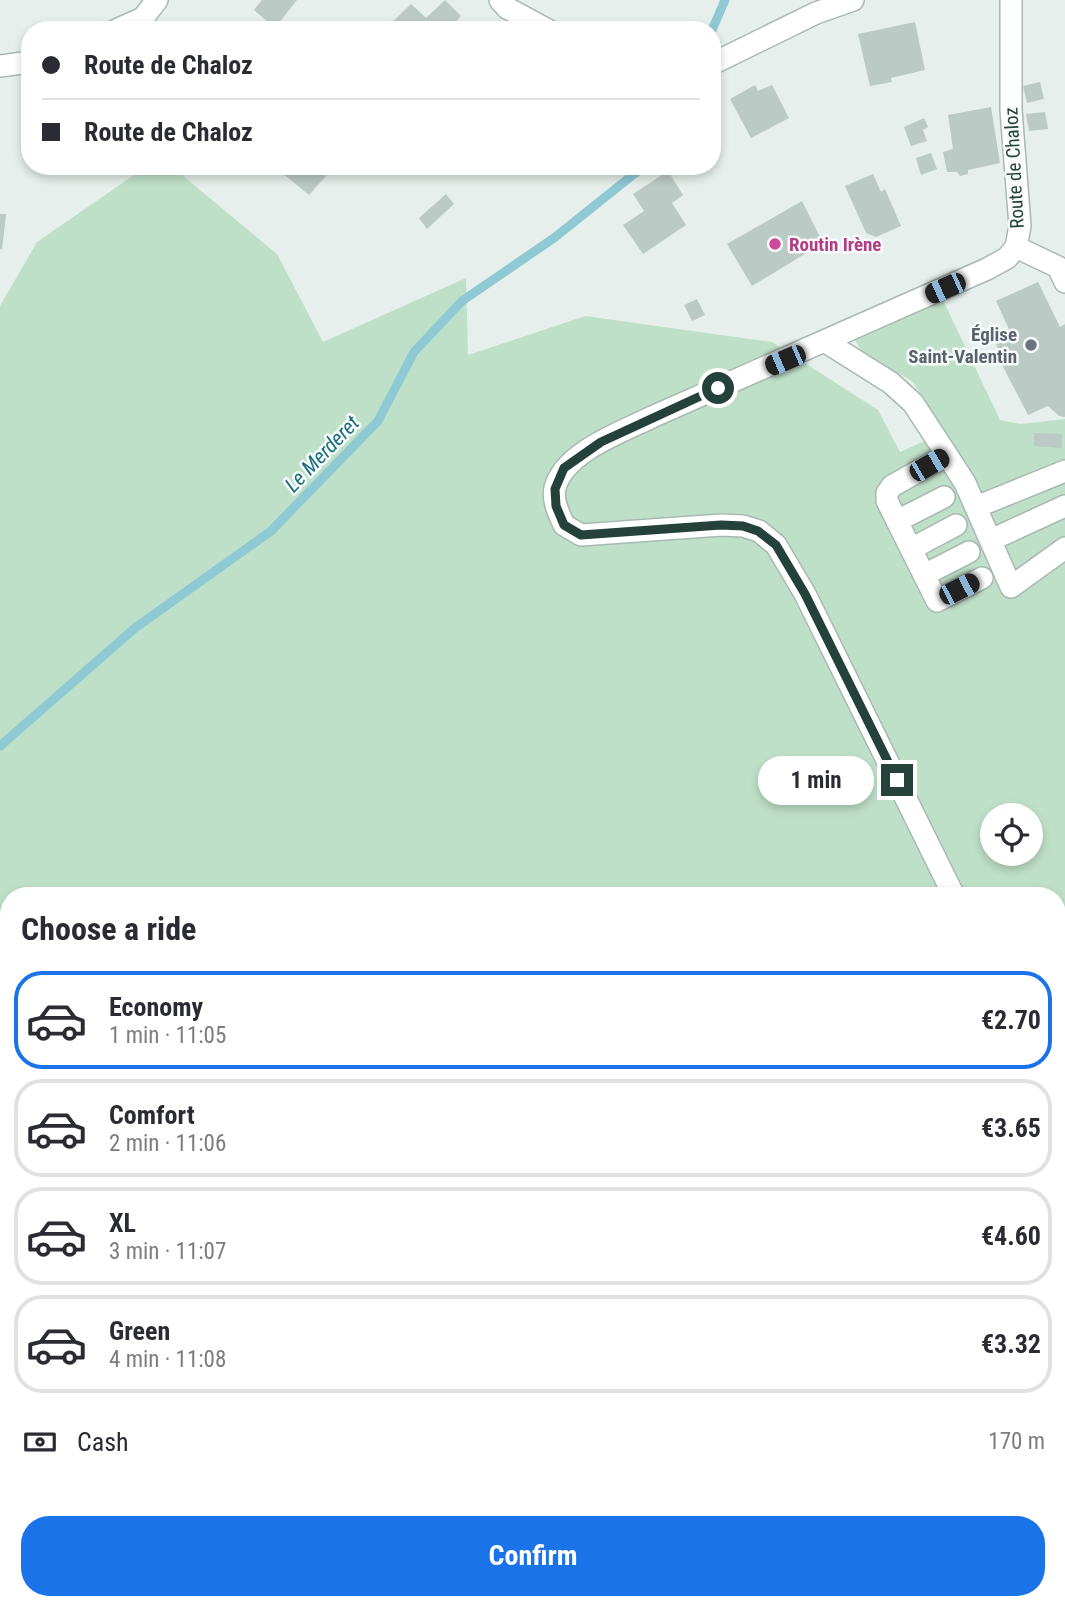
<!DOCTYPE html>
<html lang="en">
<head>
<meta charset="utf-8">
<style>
	body { margin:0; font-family:"Roboto Condensed",sans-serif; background:#f2f2f3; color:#2b2b33; height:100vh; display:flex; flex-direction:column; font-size:26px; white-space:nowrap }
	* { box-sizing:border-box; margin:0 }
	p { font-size:23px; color:#7c7c81 }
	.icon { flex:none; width:38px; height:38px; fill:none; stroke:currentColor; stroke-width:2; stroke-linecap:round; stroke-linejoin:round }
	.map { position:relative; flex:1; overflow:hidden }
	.side { position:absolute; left:0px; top:887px; width:1066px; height:723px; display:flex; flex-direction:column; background:#fff; border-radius:28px 28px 0 0; box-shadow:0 4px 10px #0003 }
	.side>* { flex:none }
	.banner { position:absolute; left:21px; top:21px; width:700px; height:154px; border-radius:28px; box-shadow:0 4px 10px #0003; display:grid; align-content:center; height:154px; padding:0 21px; background:#fff }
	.controls { position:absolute; left:980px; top:803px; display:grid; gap:14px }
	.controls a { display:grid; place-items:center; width:63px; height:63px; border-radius:50%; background:#fff; box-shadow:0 4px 10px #0003; font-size:35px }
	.end { position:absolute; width:32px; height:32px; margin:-16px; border:9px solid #24423a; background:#fff; box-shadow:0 0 0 4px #fff }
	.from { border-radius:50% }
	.bubble { position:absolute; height:49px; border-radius:24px; background:#fff; box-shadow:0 4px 10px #0003; font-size:23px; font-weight:700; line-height:49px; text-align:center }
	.car { position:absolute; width:21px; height:42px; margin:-21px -10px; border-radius:9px; box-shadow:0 0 5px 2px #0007; background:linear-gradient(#222 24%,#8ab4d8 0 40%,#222 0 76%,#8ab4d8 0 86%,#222 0) }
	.banner b { display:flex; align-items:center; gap:24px; height:66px; font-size:26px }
	.banner b+b { border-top:2px solid #e1e1e2 }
	.banner i { width:18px; height:18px; background:#2b2b33 }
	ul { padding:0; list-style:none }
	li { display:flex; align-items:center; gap:21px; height:98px; margin:0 14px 10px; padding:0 7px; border:4px solid #e1e1e2; border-radius:28px }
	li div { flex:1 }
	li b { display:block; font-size:26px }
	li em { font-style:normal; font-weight:700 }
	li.on { border-color:#1a73e8 }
	li>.icon { width:63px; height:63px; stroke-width:1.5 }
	h2 { padding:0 21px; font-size:32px; line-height:84px }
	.pay { display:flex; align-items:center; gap:18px; height:77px; padding:0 21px; font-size:26px }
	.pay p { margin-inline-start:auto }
	.button { display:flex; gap:14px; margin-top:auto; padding:14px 21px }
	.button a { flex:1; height:80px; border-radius:28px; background:#1a73e8; color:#fff; font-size:28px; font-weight:700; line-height:80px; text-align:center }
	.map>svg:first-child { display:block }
</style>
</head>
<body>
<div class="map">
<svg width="1065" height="1609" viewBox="0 0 1065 1609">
	<rect width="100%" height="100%" fill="#e6efeb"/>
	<path fill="#bfe0c8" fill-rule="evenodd" d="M 147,166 L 171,166 L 277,254 L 323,342 L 466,278 L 468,355 L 585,316 L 772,342 L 878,410 L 900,452 L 945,432 L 912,381 L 863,354 L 854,338 L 943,300 L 1000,420 L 1021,424 L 1065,419 L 1065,1609 L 0,1609 L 0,306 L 37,242 ZM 992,816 L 1031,816 L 1031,854 L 992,854 ZM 9,896 L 1057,896 L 1057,1601 L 9,1601 Z"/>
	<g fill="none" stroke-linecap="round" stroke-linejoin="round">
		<g stroke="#8ec9d4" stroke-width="9">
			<polyline points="712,30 725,0"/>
			<polyline points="0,746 135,628 271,531 378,421 414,352 462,301 554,238 644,166"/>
		</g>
	</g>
	<g fill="#bbcac4">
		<polygon points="262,0 297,0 275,28 254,10"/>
		<polygon points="445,0 461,16 448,30 384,30 411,4 426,18"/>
		<polygon points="915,22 925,70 891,78 892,82 870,86 858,34"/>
		<polygon points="1040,82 1044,99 1027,103 1023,86"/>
		<polygon points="755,85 758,91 772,85 789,118 751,138 730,99"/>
		<polygon points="991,107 1000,163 968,170 968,174 960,176 957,172 947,172 943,152 953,149 948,115"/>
		<polygon points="1045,112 1048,129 1029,131 1026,114"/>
		<polygon points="924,118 928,127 923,130 927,141 911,146 904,127"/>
		<polygon points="931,153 937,169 921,175 916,158"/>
		<polygon points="286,166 335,166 309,195 281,172"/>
		<polygon points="668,171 683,195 672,203 686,225 643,254 623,225 644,211 633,194"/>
		<polygon points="873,174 881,192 885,189 901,226 876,237 866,233 845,186"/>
		<polygon points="446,194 454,204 427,229 419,218"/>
		<polygon points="802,201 823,243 752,286 727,244"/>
		<polygon points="0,214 6,214 2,250 0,249"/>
		<polygon points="1038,282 1060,327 1065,324 1065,417 1059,416 1048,406 1028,415 997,355 1000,353 993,337 1009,329 996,301"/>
		<polygon points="697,299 705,315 692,321 684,305"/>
		<polygon points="1034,433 1062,434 1062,448 1034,446"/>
	</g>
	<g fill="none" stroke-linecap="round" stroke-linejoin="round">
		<defs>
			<g id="minor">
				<polyline points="500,0 507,8 548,30"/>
				<polyline points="116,30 143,18 157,0"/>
				<polyline points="712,64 816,13 853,0"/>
				<polyline points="0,66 30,62"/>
				<polyline points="1016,247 1058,267 1065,282"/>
				<polyline points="826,342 891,383 913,403 947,455 892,486 887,493 887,501 937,601 982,578"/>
				<polyline points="947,455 965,483 1011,587 1065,548"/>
				<polyline points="976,507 1065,471"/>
				<polyline points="897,521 944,497"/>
				<polyline points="991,540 1065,506"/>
				<polyline points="911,549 956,525"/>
				<polyline points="924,575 969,552"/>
				<path d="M 954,896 L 805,594 L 776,545 L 759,531 L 743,526 L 721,525 L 581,535 L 564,525 C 559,514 552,500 555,488 C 564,452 622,432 652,417 L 987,269 L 1007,258 L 1016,247 L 1020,226 L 1011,110 L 1011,0"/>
				<polyline points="620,1601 621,1609"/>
			</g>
		</defs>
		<use href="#minor" stroke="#a8b8b2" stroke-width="24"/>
		<use href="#minor" stroke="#fff" stroke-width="21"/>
	</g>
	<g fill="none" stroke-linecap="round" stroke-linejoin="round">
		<polyline stroke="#24423a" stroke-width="9" points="718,388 601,442 564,468 555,489 556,506 564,525 581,535 721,525 743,526 758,531 776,545 805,594 897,780"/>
	</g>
	<circle fill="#d1479c" stroke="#f7fbf9" stroke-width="2.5" cx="775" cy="244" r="7"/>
	<circle fill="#6b7280" stroke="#f7fbf9" stroke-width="2.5" cx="1031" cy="345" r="7"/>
	<g text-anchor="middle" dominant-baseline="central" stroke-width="5" stroke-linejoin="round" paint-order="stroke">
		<g font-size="19" fill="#24423a" stroke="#f7fbf9">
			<text transform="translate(1014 168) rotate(-93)">Route de Chaloz</text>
		</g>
		<g font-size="19" font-weight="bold" fill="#b23c85" stroke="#f7fbf9" text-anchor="start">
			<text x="789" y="244">Routin Irène</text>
		</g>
		<g font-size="19" font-weight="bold" fill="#5b616d" stroke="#f7fbf9" text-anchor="end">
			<text x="1017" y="334">Église<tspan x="1017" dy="22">Saint-Valentin</tspan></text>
		</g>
		<g font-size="21" font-style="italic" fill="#1c6f80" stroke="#f7fbf9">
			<text transform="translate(322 454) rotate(-46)">Le Merderet</text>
		</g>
	</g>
</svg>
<div class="controls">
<a><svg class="icon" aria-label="locate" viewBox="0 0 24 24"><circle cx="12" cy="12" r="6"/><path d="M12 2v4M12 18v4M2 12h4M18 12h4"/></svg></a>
</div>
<i class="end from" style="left:718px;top:388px"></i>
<i class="end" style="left:897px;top:780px"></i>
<div class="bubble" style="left:758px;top:756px;width:116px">1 min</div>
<i class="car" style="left:945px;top:288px;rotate:246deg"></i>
<i class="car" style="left:785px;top:360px;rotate:247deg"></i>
<i class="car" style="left:929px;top:465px;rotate:60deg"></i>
<i class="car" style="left:959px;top:589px;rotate:63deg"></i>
<div class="banner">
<b><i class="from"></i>Route de Chaloz</b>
<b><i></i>Route de Chaloz</b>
</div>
<section class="side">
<h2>Choose a ride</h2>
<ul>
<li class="on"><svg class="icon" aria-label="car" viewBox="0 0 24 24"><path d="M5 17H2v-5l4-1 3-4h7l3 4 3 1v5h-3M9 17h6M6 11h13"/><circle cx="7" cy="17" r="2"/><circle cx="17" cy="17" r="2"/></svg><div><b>Economy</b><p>1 min · 11:05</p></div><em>€2.70</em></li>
<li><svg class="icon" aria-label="car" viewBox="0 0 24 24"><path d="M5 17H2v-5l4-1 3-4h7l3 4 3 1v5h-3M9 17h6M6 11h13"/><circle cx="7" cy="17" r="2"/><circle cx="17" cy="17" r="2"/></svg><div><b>Comfort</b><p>2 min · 11:06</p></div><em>€3.65</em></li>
<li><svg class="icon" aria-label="car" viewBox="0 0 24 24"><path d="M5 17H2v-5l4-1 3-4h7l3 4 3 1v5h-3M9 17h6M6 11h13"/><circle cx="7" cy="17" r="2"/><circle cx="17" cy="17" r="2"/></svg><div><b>XL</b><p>3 min · 11:07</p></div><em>€4.60</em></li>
<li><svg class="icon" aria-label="car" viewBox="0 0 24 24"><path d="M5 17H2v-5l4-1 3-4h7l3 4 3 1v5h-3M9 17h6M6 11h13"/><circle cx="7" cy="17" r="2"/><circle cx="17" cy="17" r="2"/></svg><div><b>Green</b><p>4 min · 11:08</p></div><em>€3.32</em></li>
</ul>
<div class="pay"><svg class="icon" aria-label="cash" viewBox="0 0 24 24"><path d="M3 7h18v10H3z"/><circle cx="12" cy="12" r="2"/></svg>Cash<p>170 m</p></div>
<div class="button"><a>Confirm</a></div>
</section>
</div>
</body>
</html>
